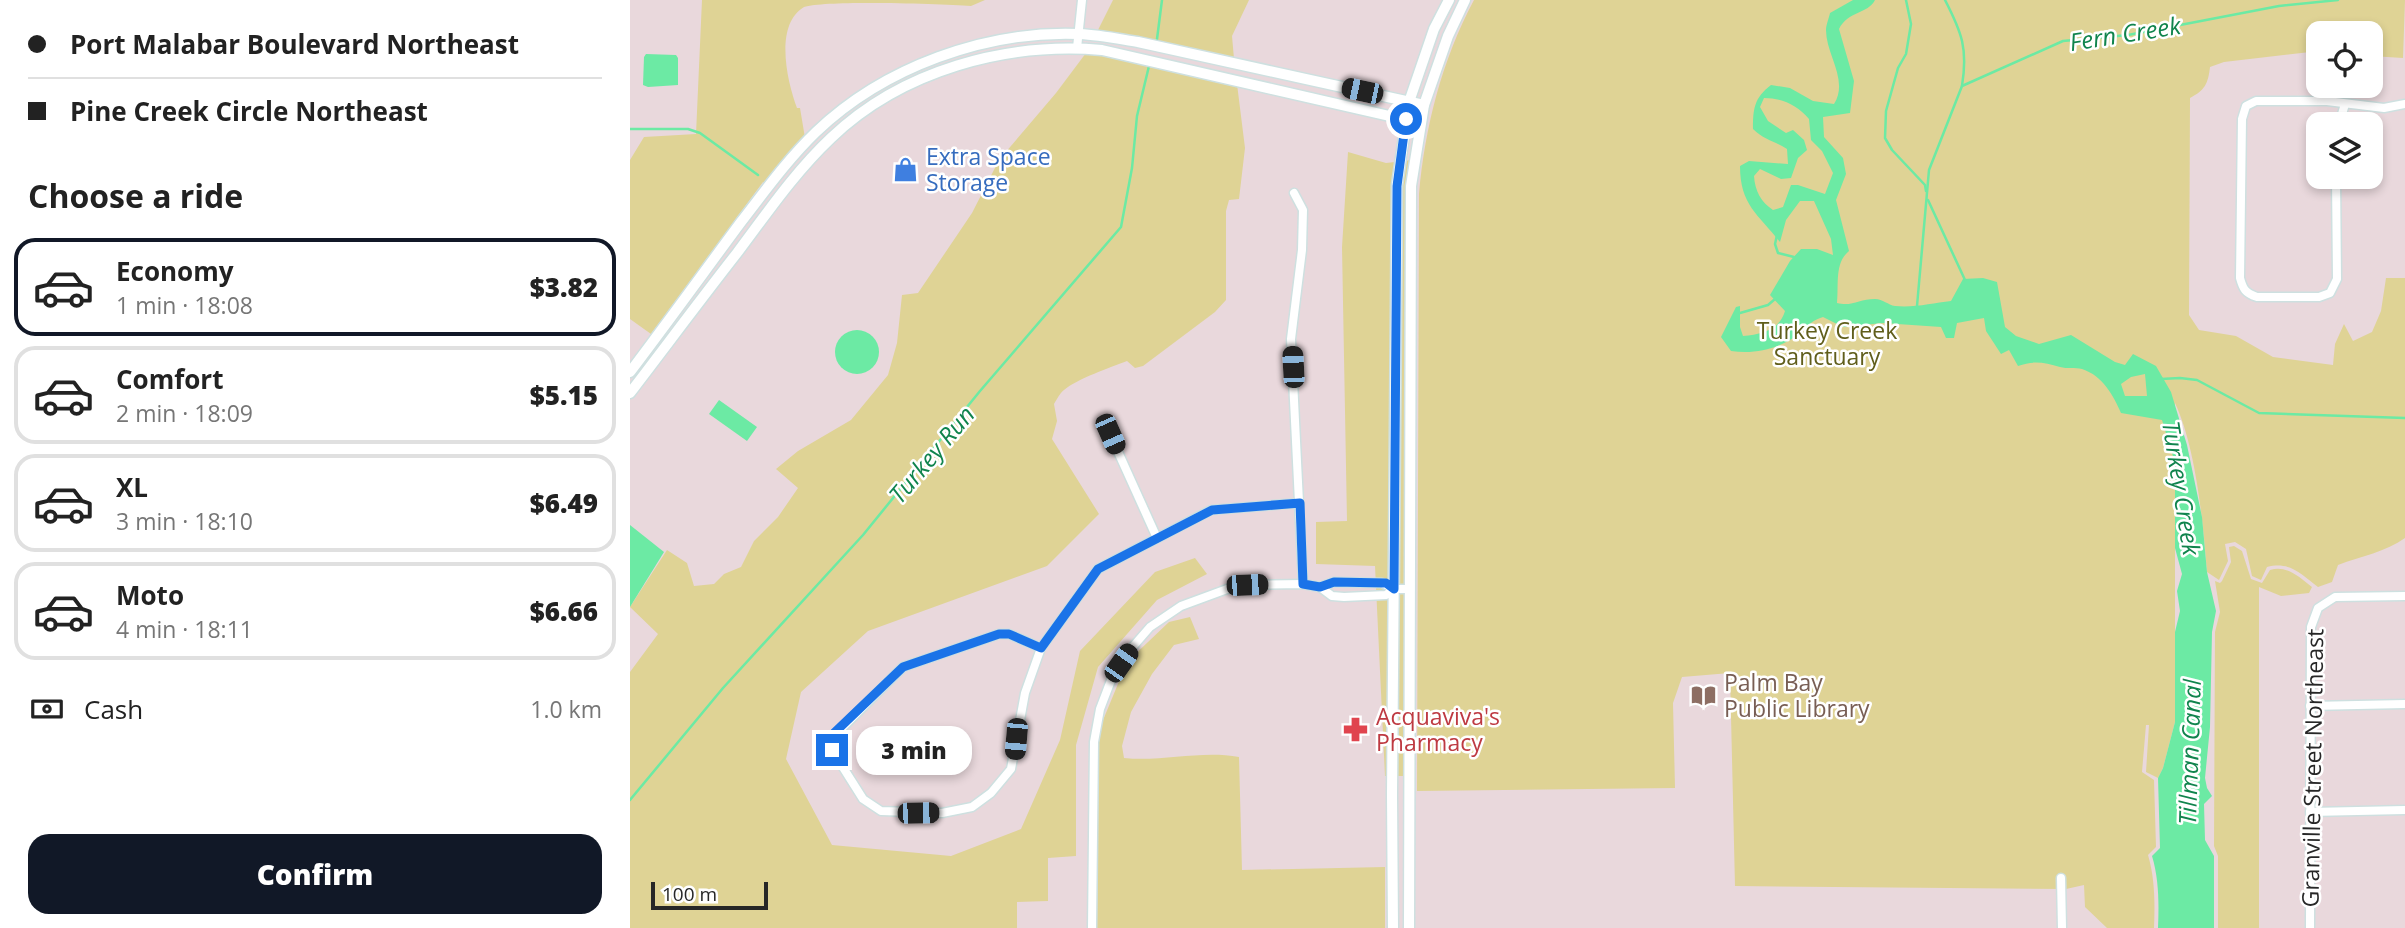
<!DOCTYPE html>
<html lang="en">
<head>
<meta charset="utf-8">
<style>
	body { margin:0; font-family:"Open Sans",sans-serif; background:#f6f6f6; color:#222; height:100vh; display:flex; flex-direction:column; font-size:26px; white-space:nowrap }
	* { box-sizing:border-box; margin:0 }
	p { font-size:23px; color:#767676 }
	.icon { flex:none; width:38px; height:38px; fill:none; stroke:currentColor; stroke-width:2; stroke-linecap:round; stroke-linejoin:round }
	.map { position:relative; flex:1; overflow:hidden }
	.details { display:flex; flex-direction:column; background:#fff; width:630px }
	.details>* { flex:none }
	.hud { display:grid; align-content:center; height:154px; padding:0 28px; background:#fff }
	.fabs { position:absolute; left:1676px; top:21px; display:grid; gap:14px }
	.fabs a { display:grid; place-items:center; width:77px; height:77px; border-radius:14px; background:#fff; box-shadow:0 4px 10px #0003; font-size:35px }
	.scale { position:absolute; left:21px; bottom:18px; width:117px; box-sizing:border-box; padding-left:7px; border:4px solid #272727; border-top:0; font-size:19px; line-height:24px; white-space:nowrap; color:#272727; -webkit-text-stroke:5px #fff; paint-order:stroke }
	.end { position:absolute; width:32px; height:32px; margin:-16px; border:9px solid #1a73e8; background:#fff; box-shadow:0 0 0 4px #fff }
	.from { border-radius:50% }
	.bubble { position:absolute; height:49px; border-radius:21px; background:#fff; box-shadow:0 4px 10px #0003; font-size:23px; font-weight:800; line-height:49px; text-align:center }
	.car { position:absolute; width:21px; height:42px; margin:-21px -10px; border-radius:9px; box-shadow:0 0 5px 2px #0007; background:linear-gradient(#222 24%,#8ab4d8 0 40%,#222 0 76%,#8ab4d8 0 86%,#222 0) }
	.hud b { display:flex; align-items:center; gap:24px; height:66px; font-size:26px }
	.hud b+b { border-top:2px solid #e0e0e0 }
	.hud i { width:18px; height:18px; background:#222 }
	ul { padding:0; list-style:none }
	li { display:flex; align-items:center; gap:21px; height:98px; margin:0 14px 10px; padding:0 14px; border:4px solid #e0e0e0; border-radius:21px }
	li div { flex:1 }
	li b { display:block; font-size:26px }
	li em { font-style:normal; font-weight:800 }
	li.current { border-color:#111827 }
	li>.icon { width:63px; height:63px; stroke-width:1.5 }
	h2 { padding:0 28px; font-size:32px; line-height:84px }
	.pay { display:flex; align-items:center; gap:18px; height:77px; padding:0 28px; font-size:26px }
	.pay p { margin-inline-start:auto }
	.button { display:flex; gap:14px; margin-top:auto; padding:14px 28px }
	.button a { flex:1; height:80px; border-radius:21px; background:#111827; color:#fff; font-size:28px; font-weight:800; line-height:80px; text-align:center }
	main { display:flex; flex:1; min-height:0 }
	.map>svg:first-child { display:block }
</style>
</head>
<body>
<main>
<section class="details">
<div class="hud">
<b><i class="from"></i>Port Malabar Boulevard Northeast</b>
<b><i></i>Pine Creek Circle Northeast</b>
</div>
<h2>Choose a ride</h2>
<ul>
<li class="current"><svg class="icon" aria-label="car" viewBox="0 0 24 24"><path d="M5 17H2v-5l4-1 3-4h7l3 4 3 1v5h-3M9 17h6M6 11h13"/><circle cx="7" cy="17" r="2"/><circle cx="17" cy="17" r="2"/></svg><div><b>Economy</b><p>1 min · 18:08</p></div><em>$3.82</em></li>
<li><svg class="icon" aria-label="car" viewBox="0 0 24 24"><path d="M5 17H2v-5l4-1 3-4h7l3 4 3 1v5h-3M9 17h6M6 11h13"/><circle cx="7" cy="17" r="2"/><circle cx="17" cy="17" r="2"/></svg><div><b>Comfort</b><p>2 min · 18:09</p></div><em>$5.15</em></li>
<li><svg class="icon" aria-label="car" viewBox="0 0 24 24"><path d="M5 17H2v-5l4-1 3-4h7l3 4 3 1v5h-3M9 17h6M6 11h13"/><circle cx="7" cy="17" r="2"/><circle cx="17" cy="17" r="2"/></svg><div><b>XL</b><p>3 min · 18:10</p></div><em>$6.49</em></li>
<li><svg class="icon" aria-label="car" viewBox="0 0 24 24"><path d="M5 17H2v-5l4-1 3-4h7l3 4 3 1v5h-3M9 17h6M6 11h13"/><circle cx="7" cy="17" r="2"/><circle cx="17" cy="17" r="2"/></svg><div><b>Moto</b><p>4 min · 18:11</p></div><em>$6.66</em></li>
</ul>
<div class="pay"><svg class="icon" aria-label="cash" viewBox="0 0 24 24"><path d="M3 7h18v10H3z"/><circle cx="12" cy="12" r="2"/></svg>Cash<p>1.0 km</p></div>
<div class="button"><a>Confirm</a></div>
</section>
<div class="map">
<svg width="1775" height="928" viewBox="0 0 1775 928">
	<rect width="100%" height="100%" fill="#e9d8dc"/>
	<g fill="#dfd395">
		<path d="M 72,0 L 355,0 L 341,6 C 310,4 197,0 174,7 C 144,25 157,81 167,108 L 170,108 L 175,138 L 135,184 L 133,182 L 21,334 L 0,319 L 0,160 L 14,137 L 66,134 Z"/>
		<polygon points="483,0 619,0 602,36 604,59 467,32"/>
		<path d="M 844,0 L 1775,0 L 1773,58 L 1741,56 L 1741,33 L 1689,33 L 1689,51 L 1594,62 L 1580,67 C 1578,84 1575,90 1560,98 L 1559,315 L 1569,330 L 1606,336 L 1643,357 L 1703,365 L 1705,344 L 1714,324 L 1723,341 L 1742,332 L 1751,311 L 1756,278 L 1775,278 L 1775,538 C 1756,552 1731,556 1708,565 L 1702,582 L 1688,587 C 1671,574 1660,561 1637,567 L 1631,580 L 1622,576 L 1616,549 L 1605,542 L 1595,544 L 1598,561 L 1589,580 L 1577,572 C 1573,522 1566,448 1545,403 L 1545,722 L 1533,768 L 1528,778 L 1516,772 L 1519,725 L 1516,725 L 1512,772 L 1524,780 L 1526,847 L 1518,855 C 1525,879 1525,903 1524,928 L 1477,928 L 1455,907 L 1454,885 L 1436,889 L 1105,886 L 1100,673 L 1052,677 L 1043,703 L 1045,788 L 787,791 L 789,194 C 795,126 812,60 844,0 Z"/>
		<path d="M 456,53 L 472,54 L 607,84 L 615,148 L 609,199 L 599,200 L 596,211 L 596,300 L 585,312 L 513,366 L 505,368 L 497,361 C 481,367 447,379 434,390 C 430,393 427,399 424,404 L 427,421 L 422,439 L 469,514 L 417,566 L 238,631 L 171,692 L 156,759 L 202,845 L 321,856 L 391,829 L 430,740 L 450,651 L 525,572 L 565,558 L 577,574 L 527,600 L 468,667 L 446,745 L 446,856 L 418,858 L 418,901 L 387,902 L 387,928 L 0,928 L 0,672 L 28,634 L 0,607 L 37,550 L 57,563 L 64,586 L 84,584 L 94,574 L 111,567 L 124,541 L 148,517 L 168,488 L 146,469 L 168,451 L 221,420 L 258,375 L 267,343 L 272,295 L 288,293 L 342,213 L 369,160 L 426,93 Z"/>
		<polygon points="718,152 756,163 765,162 762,185 761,276 758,776 755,776 745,566 686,564 686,522 717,521 712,247"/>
		<polygon points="780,160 776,186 775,277 774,776 767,776 771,186 775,161"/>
		<path d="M 1604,546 L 1612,551 L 1621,579 L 1632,583 L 1640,570 C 1657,565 1669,577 1682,587 L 1679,593 L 1651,596 L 1629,587 L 1629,928 L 1588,928 L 1588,856 L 1584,846 L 1585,632 L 1590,612 L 1585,581 L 1590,583 L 1592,581 L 1601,562 L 1599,547 Z"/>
		<path d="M 560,617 L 569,639 L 544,645 L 522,674 L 501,712 L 492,746 L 494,758 C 532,762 571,750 609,757 L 612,870 L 755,867 L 755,928 L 467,928 L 468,805 L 464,742 L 497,662 L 539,622 Z"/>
	</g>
	<g fill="#6ceaa4" fill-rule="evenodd">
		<path d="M 1223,0 L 1245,0 C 1238,14 1218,11 1209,29 L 1224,81 L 1220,113 L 1193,117 L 1194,137 L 1213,158 L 1216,174 L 1206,200 L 1219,251 C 1204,263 1209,286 1207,303 C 1222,307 1229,299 1245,299 C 1253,299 1258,305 1265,306 C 1284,308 1303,303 1321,301 L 1333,279 L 1353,278 L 1367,282 L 1375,327 L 1386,336 L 1409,344 L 1441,335 L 1485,362 L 1495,365 L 1503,354 L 1526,366 L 1541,392 L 1557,445 L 1572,517 L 1577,572 L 1586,611 L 1582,632 L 1580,727 L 1575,778 L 1577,788 L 1582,796 L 1574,804 L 1575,840 L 1584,856 L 1584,928 L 1528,928 C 1529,904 1529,879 1522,856 L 1530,848 L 1528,778 L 1533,768 L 1545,722 L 1545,632 L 1550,611 L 1547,591 L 1552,574 L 1545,548 L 1545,463 L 1532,420 L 1491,413 C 1483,395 1473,376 1452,369 C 1445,367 1437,369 1430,367 C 1415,363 1404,360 1388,366 L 1379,350 L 1371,354 L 1356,331 L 1354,318 L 1327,323 L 1324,338 L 1316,338 L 1311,327 L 1253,323 L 1213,327 L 1193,317 C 1177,322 1178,329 1166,336 C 1146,350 1124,354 1101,351 L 1091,337 L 1106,307 L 1110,306 L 1110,327 L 1113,336 C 1131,334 1149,331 1155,311 L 1140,295 L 1160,261 L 1171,249 L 1187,249 L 1203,255 L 1201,239 L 1184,201 L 1170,201 L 1156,220 L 1150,242 C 1128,214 1110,205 1110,166 L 1119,161 L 1158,164 L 1157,149 C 1145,141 1134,140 1123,129 C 1123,109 1124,98 1141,85 L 1160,88 L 1183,101 L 1204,104 C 1219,80 1196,55 1196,30 C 1196,25 1199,18 1200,13 ZM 1134,98 C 1152,98 1167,105 1179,119 L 1181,140 L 1192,151 L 1203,173 L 1195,194 L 1168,185 L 1161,185 L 1153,207 L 1143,210 C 1131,202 1125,191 1124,176 L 1130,169 L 1151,179 L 1161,178 L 1168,158 L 1177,150 L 1174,140 L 1163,130 L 1156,133 L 1138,121 L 1130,107 ZM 1515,374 L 1517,396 L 1495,396 L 1491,384 L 1501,377 Z"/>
		<polygon points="16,54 46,55 48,58 48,85 18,87 13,85 14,57"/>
		<circle cx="227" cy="352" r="22"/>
		<polygon points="89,400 127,427 117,441 79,414"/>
		<polygon points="0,525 34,552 0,607"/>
	</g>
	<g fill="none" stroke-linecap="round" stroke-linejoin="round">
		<g stroke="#6ceaa4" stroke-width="2.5">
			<polyline points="1276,0 1281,24 1276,54 1268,68 1256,111 1255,138 1262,150 1295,185 1296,191"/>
			<path d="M 1315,0 C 1332,33 1338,49 1332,86"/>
			<polyline points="527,39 532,0"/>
			<polyline points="0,129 58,129 70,133 128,175"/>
			<polyline points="1298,200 1335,280"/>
			<polyline points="1147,235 1145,244 1148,253 1164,257"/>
			<polyline points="1287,306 1299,170 1332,86 1433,41 1498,35 1649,6 1708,0"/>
			<polyline points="1110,313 1138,305 1145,299"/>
			<polyline points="1531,379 1550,378 1567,380 1629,413 1775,418"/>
			<polyline points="0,800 93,688 233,535 350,391 491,227 502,168 507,116 519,66"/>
		</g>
		<defs>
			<g id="minor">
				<polyline points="447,48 452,0"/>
				<polyline points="1709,124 1715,104"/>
				<path d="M 1706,177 L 1707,279 L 1700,293 L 1689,297 L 1627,297 C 1615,293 1613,289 1610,278 L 1612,119 L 1616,106 L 1626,101 L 1697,101 L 1754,108 L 1775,104"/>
				<polyline points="664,193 673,210 672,250 661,339 673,584"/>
				<polyline points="480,434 527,538"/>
				<polyline points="690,587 702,596 714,597 756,595 764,589"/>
				<polyline points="411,648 395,693 381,769 361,793 342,807 312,813 251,811 233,799 202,750 202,738 273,667 369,634 379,634 411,648 468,569 581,510 669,503"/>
				<polyline points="1680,706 1775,704"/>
				<polyline points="1680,812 1775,810"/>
				<polyline points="1431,878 1432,928"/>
				<polyline points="462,928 464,742 470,709 483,675 500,650 520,627 551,606 608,585 673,584 690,587 704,582 752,583 764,589 780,589"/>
				<polyline points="1680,928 1681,627 1688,608 1705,597 1775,596"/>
			</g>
			<g id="tertiary">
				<path d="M 0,372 C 38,322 74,272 111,222 C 135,191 158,159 186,132 C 254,67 356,30 450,34 C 469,35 489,39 508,42 L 794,105"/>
				<path d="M 0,393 C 36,346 71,299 107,253 C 137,213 165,172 201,138 C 272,70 376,42 472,50 L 790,123"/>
				<polyline points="763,928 762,795 767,185 779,102 804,29 819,0"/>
				<polyline points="779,928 781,186 794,105 818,36 835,0"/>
			</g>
		</defs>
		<use href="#minor" stroke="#cee0e0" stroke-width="11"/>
		<use href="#tertiary" stroke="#cee0e0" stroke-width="13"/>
		<use href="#minor" stroke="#fff" stroke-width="8"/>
		<use href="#tertiary" stroke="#fff" stroke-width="10"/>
	</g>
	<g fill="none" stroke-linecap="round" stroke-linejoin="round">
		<polyline stroke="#1a73e8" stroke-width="9" points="202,750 200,744 203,734 273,667 369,634 379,634 411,648 468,569 582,510 670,503 673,584 690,587 704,582 756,583 764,589 767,186 776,119"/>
	</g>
	<defs>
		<symbol id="shop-bare" viewBox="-9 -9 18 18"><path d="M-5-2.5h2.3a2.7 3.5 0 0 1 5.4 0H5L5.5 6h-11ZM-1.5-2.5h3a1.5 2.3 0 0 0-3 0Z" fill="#3f7fe0" stroke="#fff" stroke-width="2.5" paint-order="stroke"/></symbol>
		<symbol id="library-bare" viewBox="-9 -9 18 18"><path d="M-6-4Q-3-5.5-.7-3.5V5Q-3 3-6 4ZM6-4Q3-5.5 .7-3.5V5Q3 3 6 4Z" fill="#8d6e63" stroke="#fff" stroke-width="2.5" paint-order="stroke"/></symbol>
		<symbol id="pharmacy-bare" viewBox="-9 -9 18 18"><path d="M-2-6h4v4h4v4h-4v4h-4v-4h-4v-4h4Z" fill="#e0444e" stroke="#fff" stroke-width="2.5" paint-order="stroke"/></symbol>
	</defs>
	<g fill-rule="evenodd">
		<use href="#shop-bare" x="258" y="152" width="35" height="35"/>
		<use href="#library-bare" x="1056" y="678" width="35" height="35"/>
		<use href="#pharmacy-bare" x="708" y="712" width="35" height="35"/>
	</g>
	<g text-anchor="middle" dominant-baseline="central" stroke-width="5" stroke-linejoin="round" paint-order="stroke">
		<g font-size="23" fill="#366cbe" stroke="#fff" text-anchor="start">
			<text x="296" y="156">Extra Space<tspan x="296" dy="26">Storage</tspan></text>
		</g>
		<g font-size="23" fill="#605e1b" stroke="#fff">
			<text x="1197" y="330">Turkey Creek<tspan x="1197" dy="26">Sanctuary</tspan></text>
		</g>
		<g font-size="23" fill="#785e54" stroke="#fff" text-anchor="start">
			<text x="1094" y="682">Palm Bay<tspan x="1094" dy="26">Public Library</tspan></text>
		</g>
		<g font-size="23" fill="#be3a42" stroke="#fff" text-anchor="start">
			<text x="746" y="716">Acquaviva's<tspan x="746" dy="26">Pharmacy</tspan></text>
		</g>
		<g font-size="23" fill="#272727" stroke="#fff">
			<text transform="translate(1682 768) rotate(-89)">Granville Street Northeast</text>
		</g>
		<g font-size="24" font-style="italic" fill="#10844d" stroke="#fff">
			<text transform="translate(1495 33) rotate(-9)">Fern Creek</text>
			<text transform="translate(301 454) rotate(-50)">Turkey Run</text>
			<text transform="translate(1552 488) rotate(81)">Turkey Creek</text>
			<text transform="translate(1559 752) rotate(-88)">Tillman Canal</text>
		</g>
	</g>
</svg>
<div class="fabs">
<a><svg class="icon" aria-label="locate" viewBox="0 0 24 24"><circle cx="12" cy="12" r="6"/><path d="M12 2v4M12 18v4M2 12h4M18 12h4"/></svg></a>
<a><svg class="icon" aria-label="layers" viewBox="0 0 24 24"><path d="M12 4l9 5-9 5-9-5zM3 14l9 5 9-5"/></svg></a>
</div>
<div class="scale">100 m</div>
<i class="end from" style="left:776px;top:119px"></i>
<i class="end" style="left:202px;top:750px"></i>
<div class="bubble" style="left:226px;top:726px;width:116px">3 min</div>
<i class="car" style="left:732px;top:91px;rotate:282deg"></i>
<i class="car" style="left:663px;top:367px;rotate:357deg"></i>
<i class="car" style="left:480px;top:434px;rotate:156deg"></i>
<i class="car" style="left:617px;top:585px;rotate:88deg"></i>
<i class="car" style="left:491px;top:663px;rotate:35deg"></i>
<i class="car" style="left:386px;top:739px;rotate:185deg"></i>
<i class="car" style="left:288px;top:813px;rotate:89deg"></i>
</div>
</main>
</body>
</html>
